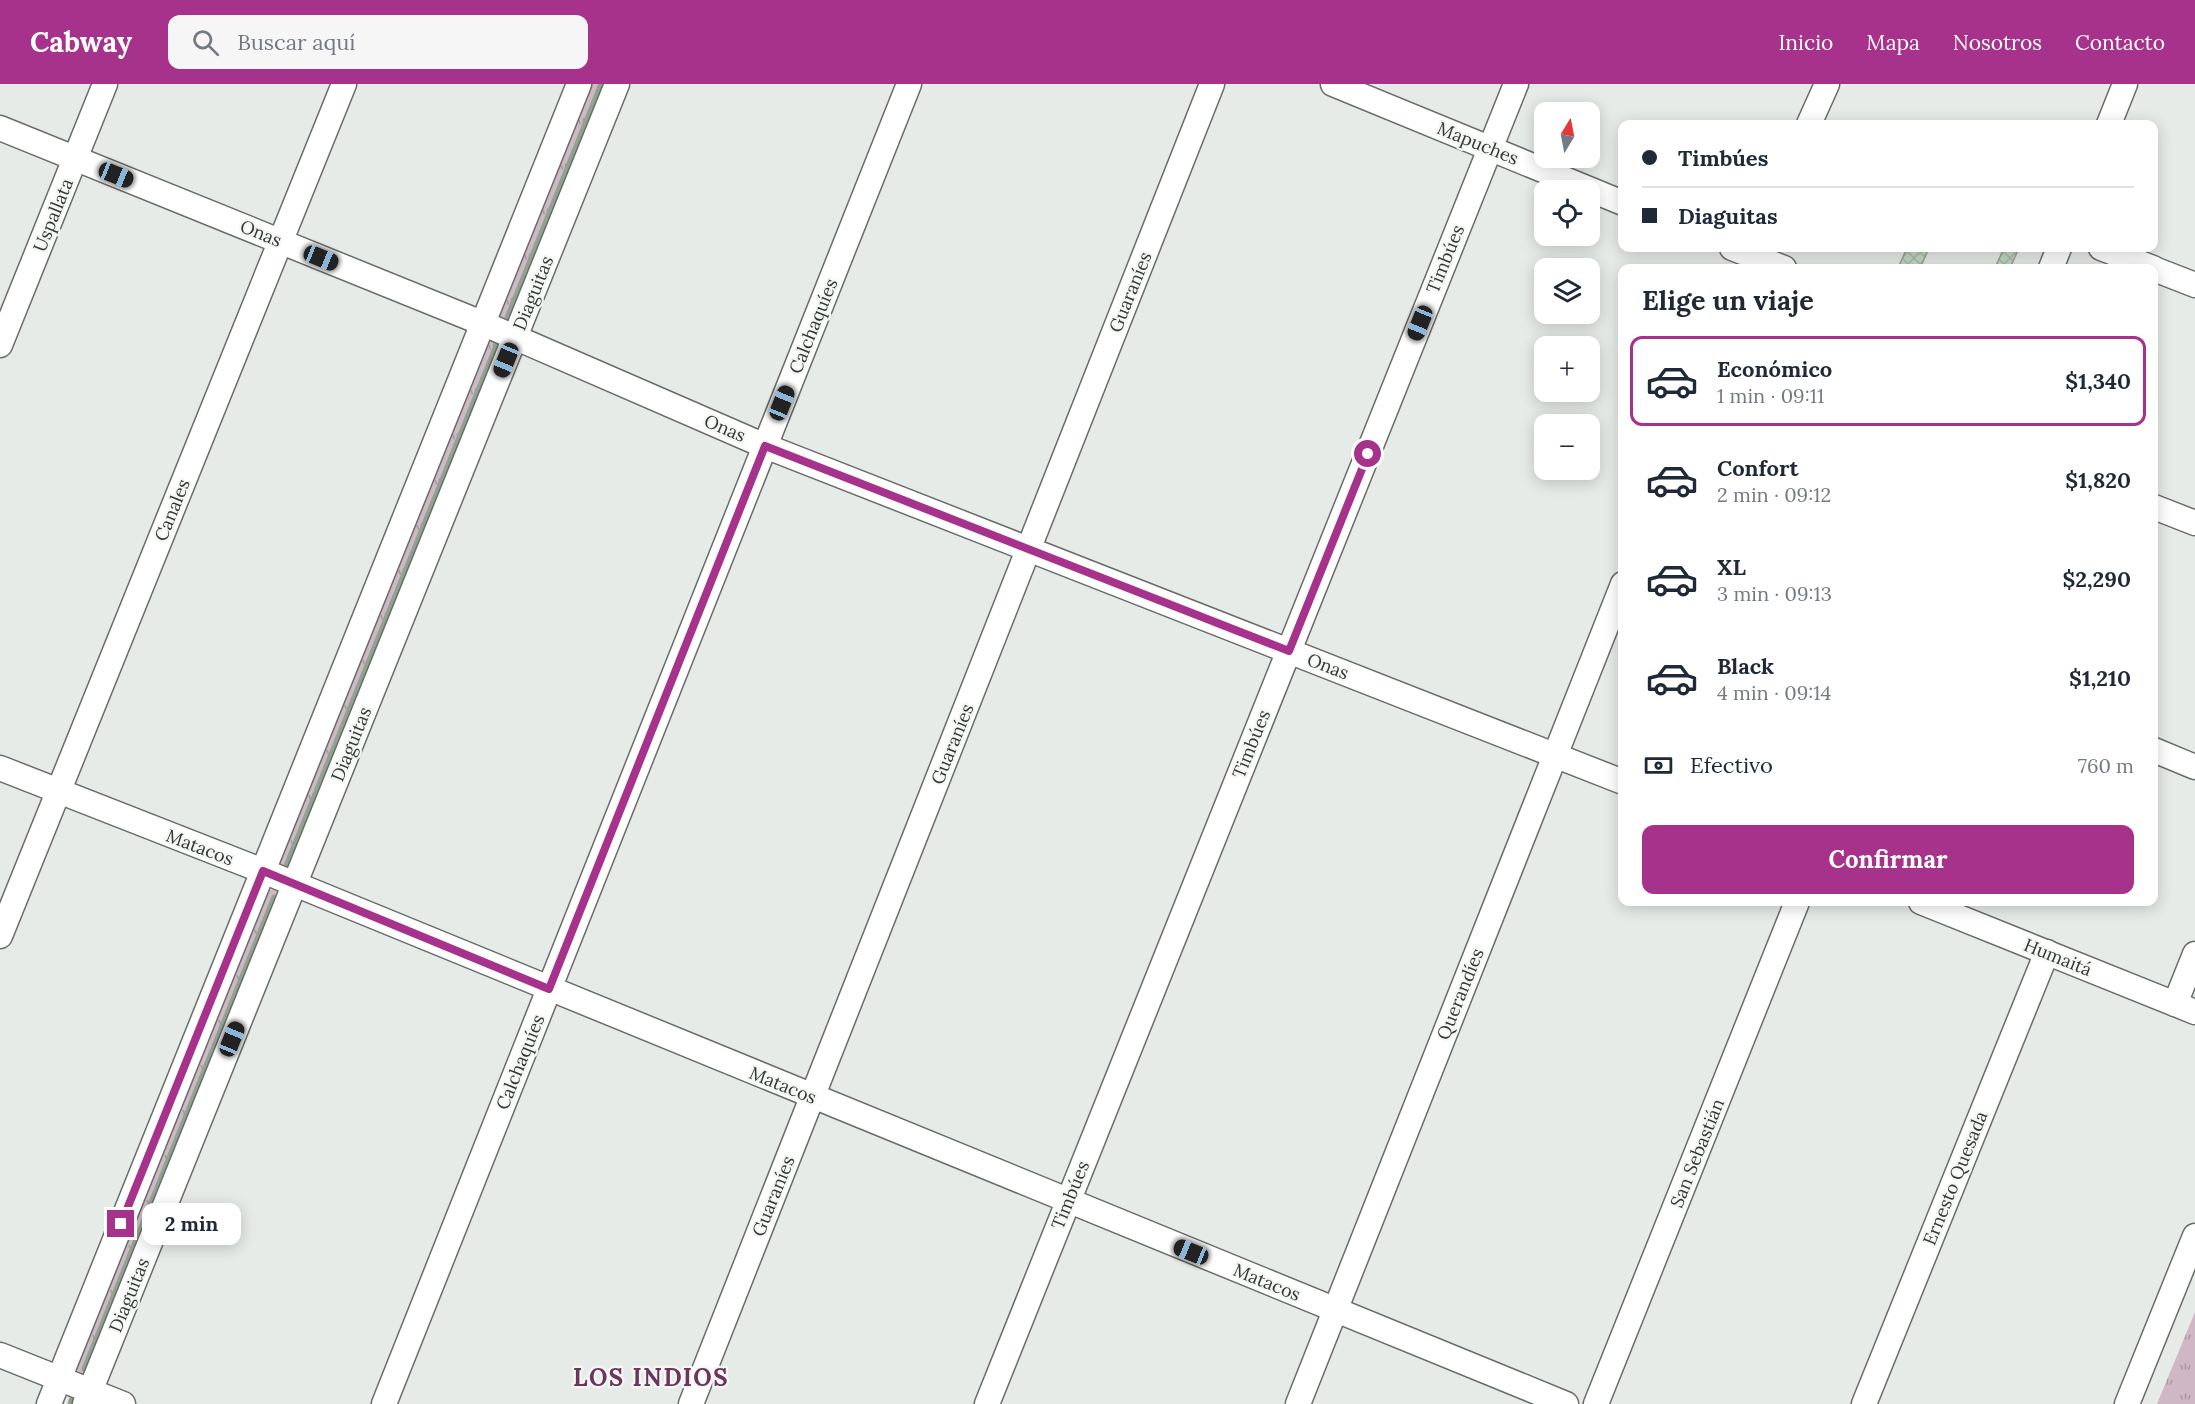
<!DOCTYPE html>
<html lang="es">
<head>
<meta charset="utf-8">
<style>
	body { margin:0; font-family:Lora,serif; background:#f6f6f7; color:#1f2937; height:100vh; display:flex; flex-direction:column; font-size:22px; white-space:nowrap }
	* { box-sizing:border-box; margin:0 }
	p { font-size:20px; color:#747a83 }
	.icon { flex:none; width:33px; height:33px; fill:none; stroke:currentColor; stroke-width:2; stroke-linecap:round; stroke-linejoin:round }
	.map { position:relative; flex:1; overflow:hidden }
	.drawer { position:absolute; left:1618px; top:180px; width:540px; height:642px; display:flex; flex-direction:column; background:#fff; border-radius:12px; box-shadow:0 3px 15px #0003 }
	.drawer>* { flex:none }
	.guide { position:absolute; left:1618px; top:36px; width:540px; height:132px; border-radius:12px; box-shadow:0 3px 15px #0003; display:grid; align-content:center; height:132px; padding:0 24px; background:#fff }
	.needle { width:39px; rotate:10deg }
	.buttons { position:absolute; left:1534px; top:18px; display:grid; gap:12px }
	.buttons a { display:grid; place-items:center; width:66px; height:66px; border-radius:12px; background:#fff; box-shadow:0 3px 15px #0003; font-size:30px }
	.end { position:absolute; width:27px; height:27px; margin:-14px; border:8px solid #a7328c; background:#fff; box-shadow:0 0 0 3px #fff }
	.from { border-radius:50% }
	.bubble { position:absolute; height:42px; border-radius:12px; background:#fff; box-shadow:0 3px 15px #0003; font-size:20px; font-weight:700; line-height:42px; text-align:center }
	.car { position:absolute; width:18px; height:36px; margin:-18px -9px; border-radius:8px; box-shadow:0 0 4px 2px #0007; background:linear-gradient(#222 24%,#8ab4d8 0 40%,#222 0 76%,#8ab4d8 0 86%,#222 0) }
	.guide b { display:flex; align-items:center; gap:21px; height:57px; font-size:22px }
	.guide b+b { border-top:2px solid #e0e1e3 }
	.guide i { width:15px; height:15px; background:#1f2937 }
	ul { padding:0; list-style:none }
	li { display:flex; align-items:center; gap:18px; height:90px; margin:0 12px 9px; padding:0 12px; border:3px solid transparent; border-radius:12px }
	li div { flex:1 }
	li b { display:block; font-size:22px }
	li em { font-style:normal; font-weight:700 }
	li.on { border-color:#a7328c }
	li>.icon { width:54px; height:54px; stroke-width:1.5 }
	h2 { padding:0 24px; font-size:27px; line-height:72px }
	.pay { display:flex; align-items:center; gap:15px; height:66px; padding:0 24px; font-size:22px }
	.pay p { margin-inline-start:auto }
	.primary-button { display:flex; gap:12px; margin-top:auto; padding:12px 24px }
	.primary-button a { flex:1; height:69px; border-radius:12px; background:#a7328c; color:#fff; font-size:24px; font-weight:700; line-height:69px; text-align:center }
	header { display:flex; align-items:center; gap:36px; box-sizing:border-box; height:84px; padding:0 30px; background:#a7328c; color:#fff }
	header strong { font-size:28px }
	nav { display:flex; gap:33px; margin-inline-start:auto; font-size:21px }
	.search { width:420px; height:54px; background:#f6f6f7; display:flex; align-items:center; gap:15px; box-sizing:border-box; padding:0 21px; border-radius:12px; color:#747a83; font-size:22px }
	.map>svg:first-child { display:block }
</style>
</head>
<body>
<header>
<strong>Cabway</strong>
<div class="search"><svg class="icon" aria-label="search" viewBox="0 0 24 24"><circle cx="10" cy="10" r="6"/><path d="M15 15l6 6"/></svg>Buscar aquí</div>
<nav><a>Inicio</a><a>Mapa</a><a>Nosotros</a><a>Contacto</a></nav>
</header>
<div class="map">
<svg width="2195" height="1320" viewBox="0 0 2195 1320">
	<defs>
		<pattern id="grass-tufts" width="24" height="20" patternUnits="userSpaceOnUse" patternTransform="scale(1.5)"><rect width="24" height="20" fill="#cfb7c6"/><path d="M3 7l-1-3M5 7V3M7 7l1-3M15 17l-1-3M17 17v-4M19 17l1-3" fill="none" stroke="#a996a2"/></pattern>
		<pattern id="building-cross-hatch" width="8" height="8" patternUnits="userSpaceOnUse" patternTransform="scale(1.5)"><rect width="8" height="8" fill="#c2d9c2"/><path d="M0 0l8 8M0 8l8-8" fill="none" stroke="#a7bba7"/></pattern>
	</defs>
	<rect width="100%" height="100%" fill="#e7ebe7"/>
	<g fill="url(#grass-tufts)">
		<polygon points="592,0 611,0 513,239 500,235 500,228"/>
		<polygon points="496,255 504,261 292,788 278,780 279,777 488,259"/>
		<polygon points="275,804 280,805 86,1293 79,1290 76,1283 268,807"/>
		<polygon points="2195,1228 2195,1320 2157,1320"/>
	</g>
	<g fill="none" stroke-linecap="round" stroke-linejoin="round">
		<g stroke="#8ea48e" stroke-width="5">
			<polyline points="507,234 601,0"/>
			<polyline points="286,782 496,262"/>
			<polyline points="84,1285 274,813"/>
			<polyline points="70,1320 71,1316"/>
		</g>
	</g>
	<g fill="url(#building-cross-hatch)" stroke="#9c9f9b" stroke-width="1.5">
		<polygon points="1907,164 1929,164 1920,184 1898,184"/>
		<polygon points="2004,164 2019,164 2010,184 1995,184"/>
	</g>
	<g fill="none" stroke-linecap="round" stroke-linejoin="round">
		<defs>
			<g id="minor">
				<polyline points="1333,0 1623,119"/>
				<polyline points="1809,40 1827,0"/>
				<polyline points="2109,40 2125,0"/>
				<polyline points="0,44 482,239 765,362 1623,698"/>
				<polyline points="1732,164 1784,184"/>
				<polyline points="2101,164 2153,184"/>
				<polyline points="2051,184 2059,164"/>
				<polyline points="2154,185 2195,201"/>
				<polyline points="0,261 105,0"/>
				<polyline points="2154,423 2195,439"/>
				<polyline points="2154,666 2195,683"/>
				<polyline points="0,684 263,787 1566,1320"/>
				<polyline points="1921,818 2195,928"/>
				<polyline points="0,852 344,0"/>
				<polyline points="2175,920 2195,870"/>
				<polyline points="0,1271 123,1320"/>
				<polyline points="49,1320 579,0"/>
				<polyline points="85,1320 617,0"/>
				<polyline points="384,1320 909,0"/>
				<polyline points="691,1320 1212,0"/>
				<polyline points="987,1320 1516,0"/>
				<polyline points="1298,1320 1623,500"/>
				<polyline points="1596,1320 1797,818"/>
				<polyline points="1864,1320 2047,868"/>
				<polyline points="2127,1320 2195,1152"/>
			</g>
		</defs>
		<use href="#minor" stroke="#696d69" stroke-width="27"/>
		<use href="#minor" stroke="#fff" stroke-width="24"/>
	</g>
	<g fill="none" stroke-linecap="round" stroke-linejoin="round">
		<polyline stroke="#a7328c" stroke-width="8" points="121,1140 263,787 549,905 765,362 1289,567 1368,370"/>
	</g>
	<g text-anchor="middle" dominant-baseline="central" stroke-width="4.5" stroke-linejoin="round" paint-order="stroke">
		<g font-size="18" fill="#363735" stroke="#f4f8f4">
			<text transform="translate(1478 59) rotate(22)">Mapuches</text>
			<text transform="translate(53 131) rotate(-68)">Uspallata</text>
			<text transform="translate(261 149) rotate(22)">Onas</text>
			<text transform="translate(1445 175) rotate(-68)">Timbúes</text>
			<text transform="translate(1130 208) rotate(-68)">Guaraníes</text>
			<text transform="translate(533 209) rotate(-68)">Diaguitas</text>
			<text transform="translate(813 242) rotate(-68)">Calchaquíes</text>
			<text transform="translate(725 344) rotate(23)">Onas</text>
			<text transform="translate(172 426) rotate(-68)">Canales</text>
			<text transform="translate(1328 582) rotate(21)">Onas</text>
			<text transform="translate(351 660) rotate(-68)">Diaguitas</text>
			<text transform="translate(952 660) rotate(-68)">Guaraníes</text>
			<text transform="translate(1251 660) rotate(-68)">Timbúes</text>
			<text transform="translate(200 763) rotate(21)">Matacos</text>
			<text transform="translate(2058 873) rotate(22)">Humaitá</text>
			<text transform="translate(1460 910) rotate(-68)">Querandíes</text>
			<text transform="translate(520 978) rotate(-68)">Calchaquíes</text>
			<text transform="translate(783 1001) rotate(22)">Matacos</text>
			<text transform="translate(1697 1069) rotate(-68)">San Sebastián</text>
			<text transform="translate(1955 1094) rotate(-68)">Ernesto Quesada</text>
			<text transform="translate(1070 1111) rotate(-68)">Timbúes</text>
			<text transform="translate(773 1112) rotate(-68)">Guaraníes</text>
			<text transform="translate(1267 1198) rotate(22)">Matacos</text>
			<text transform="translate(129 1211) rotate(-68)">Diaguitas</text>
		</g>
		<g font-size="24" font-weight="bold" letter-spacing="1.5" fill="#6e345f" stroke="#f4f8f4">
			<text x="651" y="1293">LOS INDIOS</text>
		</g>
	</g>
</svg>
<div class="buttons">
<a><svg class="needle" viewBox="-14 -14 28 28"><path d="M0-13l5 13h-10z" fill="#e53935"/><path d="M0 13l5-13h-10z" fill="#747a83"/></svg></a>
<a><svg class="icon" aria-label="locate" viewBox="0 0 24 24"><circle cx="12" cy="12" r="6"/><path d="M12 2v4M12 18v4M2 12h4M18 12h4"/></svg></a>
<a><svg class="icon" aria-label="layers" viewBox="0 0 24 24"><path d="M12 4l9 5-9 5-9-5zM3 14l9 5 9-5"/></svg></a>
<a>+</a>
<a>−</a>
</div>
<i class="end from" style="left:1368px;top:370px"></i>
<i class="end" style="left:121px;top:1140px"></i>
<div class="bubble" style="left:142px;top:1119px;width:99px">2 min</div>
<i class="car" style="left:116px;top:91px;rotate:112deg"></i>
<i class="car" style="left:321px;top:174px;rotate:112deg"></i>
<i class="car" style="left:1420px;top:239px;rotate:202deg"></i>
<i class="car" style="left:506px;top:276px;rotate:202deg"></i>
<i class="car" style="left:782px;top:319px;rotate:22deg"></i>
<i class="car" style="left:232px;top:955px;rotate:22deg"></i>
<i class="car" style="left:1191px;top:1168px;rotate:292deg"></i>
<div class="guide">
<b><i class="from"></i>Timbúes</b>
<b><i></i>Diaguitas</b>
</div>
<section class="drawer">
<h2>Elige un viaje</h2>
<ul>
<li class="on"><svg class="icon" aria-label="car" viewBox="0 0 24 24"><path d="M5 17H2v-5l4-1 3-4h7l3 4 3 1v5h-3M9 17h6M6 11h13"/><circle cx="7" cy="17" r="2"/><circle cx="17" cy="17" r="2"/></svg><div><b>Económico</b><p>1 min · 09:11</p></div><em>$1,340</em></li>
<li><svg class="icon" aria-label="car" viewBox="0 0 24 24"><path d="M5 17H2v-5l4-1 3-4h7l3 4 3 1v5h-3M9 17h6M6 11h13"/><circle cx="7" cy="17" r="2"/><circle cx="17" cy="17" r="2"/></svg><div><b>Confort</b><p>2 min · 09:12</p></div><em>$1,820</em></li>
<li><svg class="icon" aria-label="car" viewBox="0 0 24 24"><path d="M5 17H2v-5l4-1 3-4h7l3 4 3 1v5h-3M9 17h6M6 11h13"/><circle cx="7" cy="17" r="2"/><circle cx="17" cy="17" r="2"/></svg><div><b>XL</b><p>3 min · 09:13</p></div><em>$2,290</em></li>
<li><svg class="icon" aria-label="car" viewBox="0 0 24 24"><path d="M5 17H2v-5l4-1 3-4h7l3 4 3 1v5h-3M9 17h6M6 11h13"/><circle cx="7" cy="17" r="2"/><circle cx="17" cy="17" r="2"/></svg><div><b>Black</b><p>4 min · 09:14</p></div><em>$1,210</em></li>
</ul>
<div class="pay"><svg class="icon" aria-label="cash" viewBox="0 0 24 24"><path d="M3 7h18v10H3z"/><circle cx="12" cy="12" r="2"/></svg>Efectivo<p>760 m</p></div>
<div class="primary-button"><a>Confirmar</a></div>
</section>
</div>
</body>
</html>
